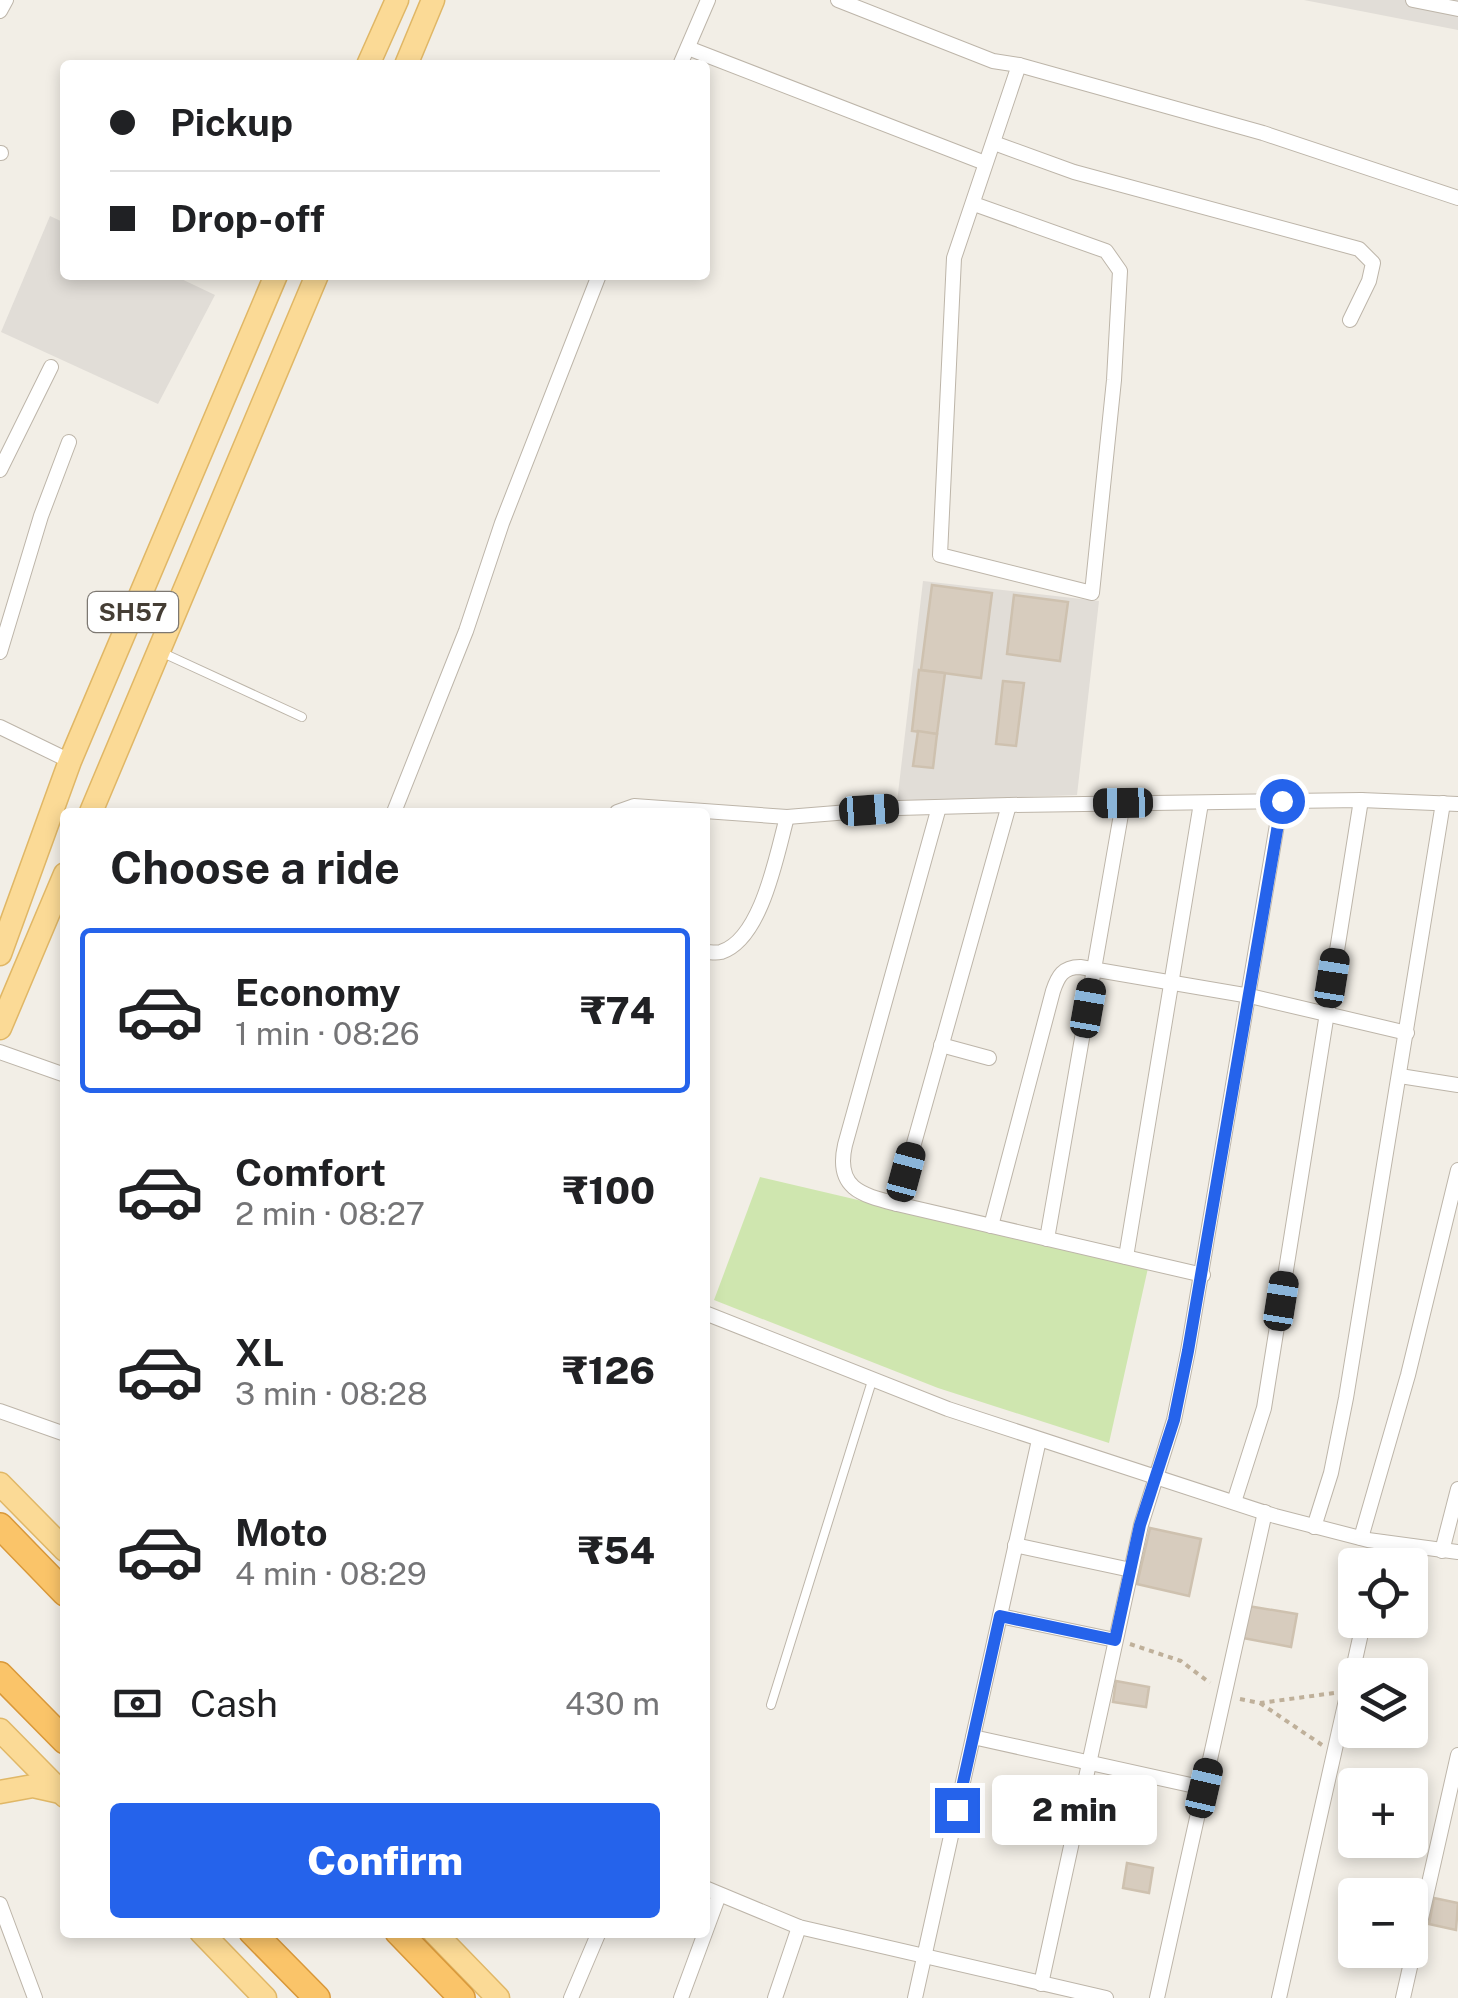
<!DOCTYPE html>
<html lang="en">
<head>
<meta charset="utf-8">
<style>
	body { margin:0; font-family:"Public Sans",sans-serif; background:#f6f6f6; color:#202124; height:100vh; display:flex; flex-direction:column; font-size:38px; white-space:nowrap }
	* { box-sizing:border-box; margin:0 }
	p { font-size:32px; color:#757577 }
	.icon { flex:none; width:55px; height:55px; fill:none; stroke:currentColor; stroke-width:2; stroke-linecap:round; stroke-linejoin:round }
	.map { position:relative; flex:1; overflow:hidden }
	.panel { position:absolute; left:60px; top:808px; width:650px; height:1130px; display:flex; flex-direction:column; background:#fff; border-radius:10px; box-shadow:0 5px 15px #0003 }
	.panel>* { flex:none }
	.top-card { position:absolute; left:60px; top:60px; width:650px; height:220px; border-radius:10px; box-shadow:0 5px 15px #0003; display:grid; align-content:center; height:220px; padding:0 50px; background:#fff }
	.tools { position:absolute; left:1338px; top:1548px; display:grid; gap:20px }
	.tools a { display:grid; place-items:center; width:90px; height:90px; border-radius:10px; background:#fff; box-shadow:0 5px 15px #0003; font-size:50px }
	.end { position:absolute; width:45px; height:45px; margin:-22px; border:12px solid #2563eb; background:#fff; box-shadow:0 0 0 5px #fff }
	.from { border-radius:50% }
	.bubble { position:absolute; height:70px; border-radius:10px; background:#fff; box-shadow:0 5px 15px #0003; font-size:32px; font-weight:800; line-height:70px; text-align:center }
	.car { position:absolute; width:30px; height:60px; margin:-30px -15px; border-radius:12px; box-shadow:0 0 8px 2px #0007; background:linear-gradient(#222 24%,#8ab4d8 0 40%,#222 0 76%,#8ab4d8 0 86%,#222 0) }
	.top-card b { display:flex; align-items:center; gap:35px; height:95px; font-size:38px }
	.top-card b+b { border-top:2px solid #e0e0e0 }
	.top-card i { width:25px; height:25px; background:#202124 }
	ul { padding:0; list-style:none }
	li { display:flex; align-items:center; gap:30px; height:165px; margin:0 20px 15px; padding:0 30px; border:5px solid transparent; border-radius:10px }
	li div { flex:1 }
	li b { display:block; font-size:38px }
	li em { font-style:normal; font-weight:800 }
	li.on { border-color:#2563eb }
	li>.icon { width:90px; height:90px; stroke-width:1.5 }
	h2 { padding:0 50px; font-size:45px; line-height:120px }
	.pay { display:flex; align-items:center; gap:25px; height:110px; padding:0 50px; font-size:38px }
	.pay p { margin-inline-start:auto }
	.primary-button { display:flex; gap:20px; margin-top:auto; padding:20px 50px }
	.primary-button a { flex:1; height:115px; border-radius:10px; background:#2563eb; color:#fff; font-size:40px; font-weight:800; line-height:115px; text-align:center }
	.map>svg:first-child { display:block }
</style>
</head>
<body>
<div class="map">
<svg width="1458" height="1998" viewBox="0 0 1458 1998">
	<rect width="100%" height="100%" fill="#f2eee6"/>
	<g fill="#e1ddd7">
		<polygon points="1304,0 1458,0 1458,30"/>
		<polygon points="50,216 65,223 65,275 173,275 215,295 158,404 1,332"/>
		<polygon points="923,581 1099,601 1077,795 897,802"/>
	</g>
	<polygon fill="#cfe6af" points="760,1177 1148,1268 1109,1443 938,1388 714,1300"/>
	<g fill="#d7ccbe" stroke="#cec1af" stroke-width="2.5">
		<polygon points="932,585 992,593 981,678 921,670"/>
		<polygon points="1014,595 1068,602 1060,661 1007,654"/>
		<polygon points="919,670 945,673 937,734 912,731"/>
		<polygon points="1003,681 1024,683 1016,746 996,744"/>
		<polygon points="918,731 937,734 933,768 913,766"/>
		<polygon points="1150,1528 1201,1539 1189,1596 1137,1584"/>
		<polygon points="1248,1606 1297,1614 1291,1647 1243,1638"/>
		<polygon points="1116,1681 1149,1687 1146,1707 1113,1702"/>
		<polygon points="1127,1863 1153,1868 1149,1893 1123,1888"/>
		<polygon points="1434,1898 1458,1903 1456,1930 1429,1924"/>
	</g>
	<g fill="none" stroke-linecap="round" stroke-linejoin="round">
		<defs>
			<g id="lane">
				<polyline points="163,653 302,717"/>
				<polyline points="771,1705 872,1381"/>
			</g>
			<g id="street">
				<polyline points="838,0 993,61 1019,65 1263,133 1458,198"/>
				<polyline points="1413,0 1458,9"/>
				<polyline points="0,11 6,0"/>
				<polyline points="688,48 985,163"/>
				<polyline points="680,65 708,0"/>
				<polyline points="994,143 1074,172 1359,249 1373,263 1369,281 1350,320"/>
				<polyline points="0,153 1,153"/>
				<polyline points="974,204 1106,251 1120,271 1114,380 1092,593 940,555 954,258 1019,65"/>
				<polyline points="0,470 51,367"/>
				<polyline points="0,652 41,516 69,442"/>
				<polyline points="0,727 70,761"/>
				<path d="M 939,807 L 845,1145 C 835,1189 862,1195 897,1204 L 1203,1275"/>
				<polyline points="394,812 466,631 502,523 599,275"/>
				<polyline points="617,812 634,806 787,817 898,808 1009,805 1361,800 1458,804"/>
				<path d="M 705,952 C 710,952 716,953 721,952 C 762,939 777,853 787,817"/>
				<polyline points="941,1045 989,1058"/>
				<polyline points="0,1052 65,1075"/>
				<polyline points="1400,1076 1458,1085"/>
				<polyline points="897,1204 1009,805"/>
				<path d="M 991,1226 L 1053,991 C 1058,976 1063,967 1080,967 L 1250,996 L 1407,1033"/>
				<polyline points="1047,1239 1123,803"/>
				<polyline points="1126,1257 1201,803"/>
				<polyline points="705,1313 948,1409 1275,1516 1368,1540 1458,1552"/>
				<polyline points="0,1411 65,1434"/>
				<polyline points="1234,1502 1264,1408 1361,800"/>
				<polyline points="1314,1527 1331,1473 1346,1398 1443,803"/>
				<polyline points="1361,1538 1408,1375 1458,1170"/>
				<polyline points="1015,1545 1131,1570"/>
				<polyline points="1442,1551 1458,1489"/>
				<polyline points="1377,1565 1382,1542"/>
				<polyline points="1000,1616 1115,1640"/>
				<polyline points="973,1737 1204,1788"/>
				<polyline points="705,1888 799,1927 1106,1998"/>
				<polyline points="0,1904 35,1998"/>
				<polyline points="1041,1984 1141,1525 1174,1420 1188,1351 1281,801"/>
				<polyline points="571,1998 599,1932"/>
				<polyline points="681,1998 719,1895"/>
				<polyline points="775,1998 799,1927"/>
				<polyline points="915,1998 1039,1440"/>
				<polyline points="1157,1998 1265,1512"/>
				<polyline points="1279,1998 1364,1620"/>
				<polyline points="1403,1998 1458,1755"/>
			</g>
			<g id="primary">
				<polyline points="368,65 397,0"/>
				<polyline points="406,65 433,0"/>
				<polyline points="91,812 317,275"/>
				<polyline points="0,954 70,761 276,275"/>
				<polyline points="0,1028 65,874"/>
				<polyline points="0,1484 65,1550"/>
				<polyline points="0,1730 65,1796"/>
				<polyline points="0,1792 33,1786 60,1792"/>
				<polyline points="201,1932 265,1998"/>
				<polyline points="434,1932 498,1998"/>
			</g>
			<g id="highway">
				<polyline points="0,1526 65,1593"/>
				<polyline points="0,1675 65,1741"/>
				<polyline points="252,1932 317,1998"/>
				<polyline points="398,1932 462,1998"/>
			</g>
		</defs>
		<use href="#lane" stroke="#bdb5a9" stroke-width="10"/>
		<use href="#street" stroke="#bdb5a9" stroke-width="16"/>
		<use href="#primary" stroke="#e0b766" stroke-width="25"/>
		<use href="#highway" stroke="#d99839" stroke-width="28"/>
		<g stroke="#bfb09a" stroke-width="4" stroke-dasharray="5 5" stroke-linecap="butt">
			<polyline points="1130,1644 1181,1661 1210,1683"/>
			<polyline points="1240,1699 1260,1703 1334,1693"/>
			<polyline points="1260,1703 1322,1745"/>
		</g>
		<use href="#lane" stroke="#fff" stroke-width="8"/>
		<use href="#street" stroke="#fff" stroke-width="14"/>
		<use href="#primary" stroke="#fbda96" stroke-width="22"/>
		<use href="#highway" stroke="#fac469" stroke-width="25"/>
	</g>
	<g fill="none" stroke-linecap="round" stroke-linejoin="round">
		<polyline stroke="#2563eb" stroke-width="12" points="957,1810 1000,1616 1115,1640 1140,1525 1174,1420 1188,1351 1282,801"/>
	</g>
	<g text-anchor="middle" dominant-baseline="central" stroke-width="8" stroke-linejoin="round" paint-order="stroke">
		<rect fill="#fff" stroke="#7d7872" stroke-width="2.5" x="88" y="592" width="90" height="40" rx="8"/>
		<g font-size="25" font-weight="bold" fill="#453e35">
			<text x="133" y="612">SH57</text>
		</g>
	</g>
</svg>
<div class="tools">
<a><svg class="icon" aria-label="locate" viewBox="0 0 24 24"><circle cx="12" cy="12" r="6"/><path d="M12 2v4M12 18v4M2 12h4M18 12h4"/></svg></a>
<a><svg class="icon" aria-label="layers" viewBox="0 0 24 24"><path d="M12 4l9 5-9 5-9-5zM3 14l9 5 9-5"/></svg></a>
<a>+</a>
<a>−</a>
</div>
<i class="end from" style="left:1282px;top:801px"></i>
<i class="end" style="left:957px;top:1810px"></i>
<div class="bubble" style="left:992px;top:1775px;width:165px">2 min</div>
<i class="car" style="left:1123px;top:803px;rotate:269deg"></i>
<i class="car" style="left:869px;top:810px;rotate:86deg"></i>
<i class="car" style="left:1332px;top:978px;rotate:9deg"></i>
<i class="car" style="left:1088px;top:1008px;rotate:10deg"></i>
<i class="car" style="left:906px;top:1172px;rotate:15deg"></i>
<i class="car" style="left:1281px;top:1301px;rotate:9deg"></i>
<i class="car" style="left:1204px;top:1788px;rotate:13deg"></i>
<div class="top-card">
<b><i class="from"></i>Pickup</b>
<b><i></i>Drop-off</b>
</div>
<section class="panel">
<h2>Choose a ride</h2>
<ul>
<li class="on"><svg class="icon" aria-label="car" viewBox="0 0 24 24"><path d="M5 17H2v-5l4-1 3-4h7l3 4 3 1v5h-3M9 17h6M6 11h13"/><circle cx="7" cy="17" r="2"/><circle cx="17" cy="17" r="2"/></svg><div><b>Economy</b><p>1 min · 08:26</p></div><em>₹74</em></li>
<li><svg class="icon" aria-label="car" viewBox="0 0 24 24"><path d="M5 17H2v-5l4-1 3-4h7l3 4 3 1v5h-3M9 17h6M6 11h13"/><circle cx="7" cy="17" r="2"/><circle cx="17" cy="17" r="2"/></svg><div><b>Comfort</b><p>2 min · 08:27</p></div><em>₹100</em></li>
<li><svg class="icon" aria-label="car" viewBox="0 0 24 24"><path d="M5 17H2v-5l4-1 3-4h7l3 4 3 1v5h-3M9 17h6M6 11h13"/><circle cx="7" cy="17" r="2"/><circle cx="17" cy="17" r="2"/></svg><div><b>XL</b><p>3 min · 08:28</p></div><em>₹126</em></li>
<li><svg class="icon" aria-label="car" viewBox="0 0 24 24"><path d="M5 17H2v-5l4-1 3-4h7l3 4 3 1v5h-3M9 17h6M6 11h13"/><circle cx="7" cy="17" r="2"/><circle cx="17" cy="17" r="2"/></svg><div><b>Moto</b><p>4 min · 08:29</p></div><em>₹54</em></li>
</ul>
<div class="pay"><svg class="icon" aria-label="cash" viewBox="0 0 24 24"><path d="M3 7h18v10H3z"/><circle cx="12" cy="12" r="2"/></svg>Cash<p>430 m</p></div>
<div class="primary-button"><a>Confirm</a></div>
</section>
</div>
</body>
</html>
